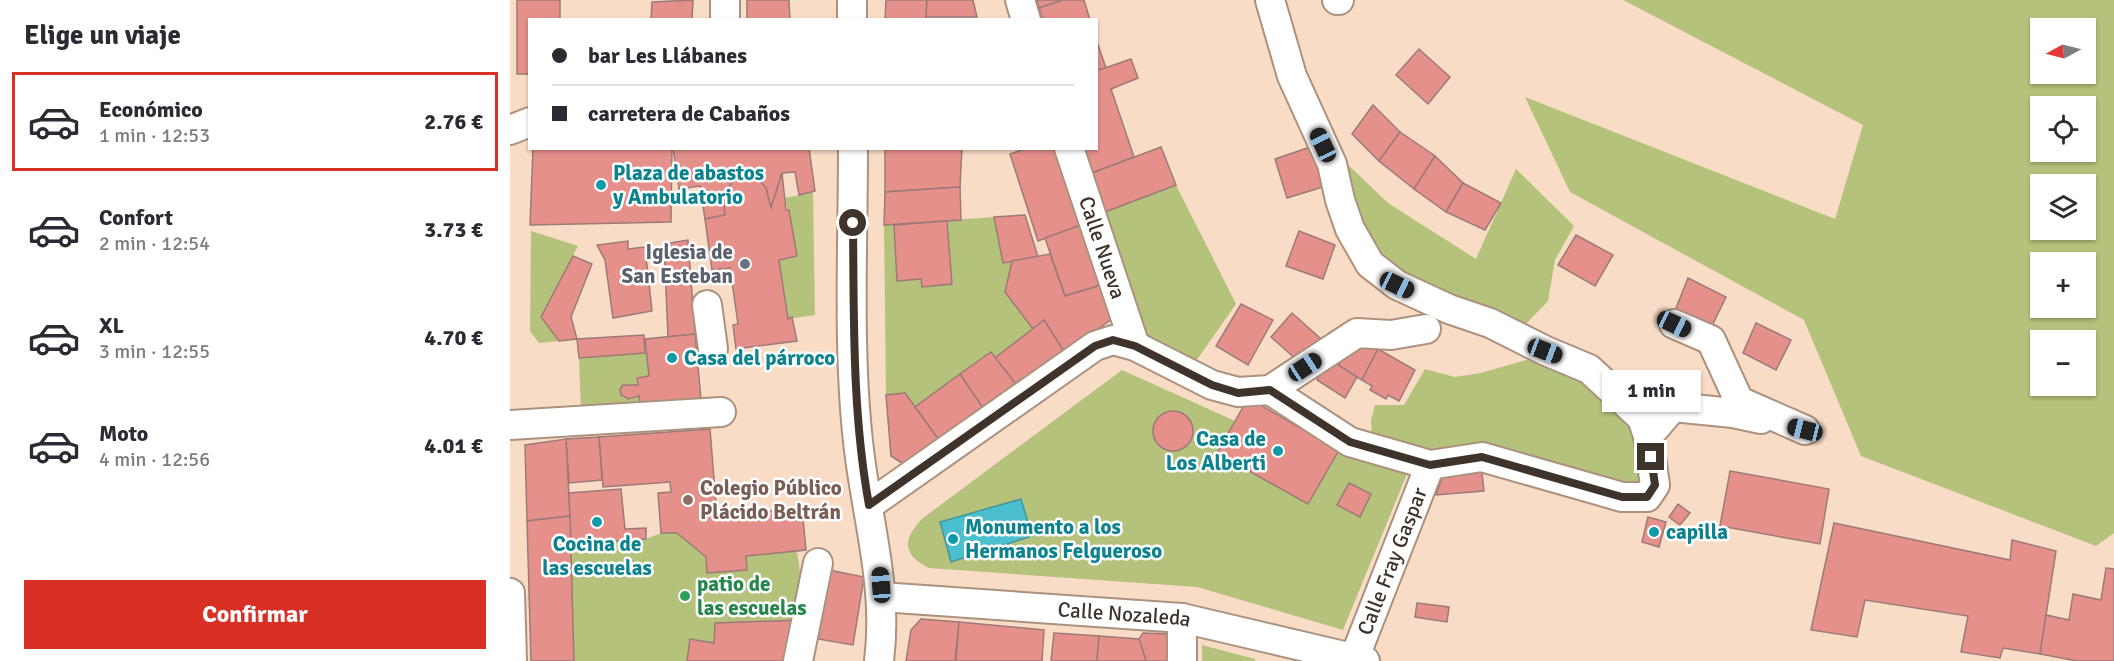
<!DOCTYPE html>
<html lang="es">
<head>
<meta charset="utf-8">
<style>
	body { margin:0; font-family:Signika,sans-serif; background:#f7f7f7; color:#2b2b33; height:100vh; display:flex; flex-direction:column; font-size:22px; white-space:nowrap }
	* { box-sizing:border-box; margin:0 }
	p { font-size:20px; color:#7c7c81 }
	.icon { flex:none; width:33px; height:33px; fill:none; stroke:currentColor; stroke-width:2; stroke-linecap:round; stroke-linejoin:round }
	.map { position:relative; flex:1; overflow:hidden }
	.sheet { display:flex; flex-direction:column; background:#fff; width:510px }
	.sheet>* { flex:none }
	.banner { position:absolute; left:18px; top:18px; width:570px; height:132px; border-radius:0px; box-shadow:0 2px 4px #0004; display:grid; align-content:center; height:132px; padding:0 24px; background:#fff }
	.needle { width:39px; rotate:263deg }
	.fabs { position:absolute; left:1520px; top:18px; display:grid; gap:12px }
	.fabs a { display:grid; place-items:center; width:66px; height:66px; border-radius:0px; background:#fff; box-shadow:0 2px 4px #0004; font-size:30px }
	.end { position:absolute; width:27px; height:27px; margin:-14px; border:8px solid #3f342b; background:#fff; box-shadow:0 0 0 3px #fff }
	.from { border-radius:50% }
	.bubble { position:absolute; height:42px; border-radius:0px; background:#fff; box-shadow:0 2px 4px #0004; font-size:20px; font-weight:700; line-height:42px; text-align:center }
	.car { position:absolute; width:18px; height:36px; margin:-18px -9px; border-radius:8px; box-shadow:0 0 4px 2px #0007; background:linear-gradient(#222 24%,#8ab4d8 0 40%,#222 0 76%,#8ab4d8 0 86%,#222 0) }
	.banner b { display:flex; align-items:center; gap:21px; height:57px; font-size:22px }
	.banner b+b { border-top:2px solid #e1e1e2 }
	.banner i { width:15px; height:15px; background:#2b2b33 }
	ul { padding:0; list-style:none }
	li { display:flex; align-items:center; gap:18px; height:99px; margin:0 12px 9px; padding:0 12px; border:3px solid transparent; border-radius:0px }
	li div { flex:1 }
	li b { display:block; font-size:22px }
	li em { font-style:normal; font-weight:700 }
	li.active { border-color:#d93025 }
	li>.icon { width:54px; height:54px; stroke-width:1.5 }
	h2 { padding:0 24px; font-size:27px; line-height:72px }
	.action { display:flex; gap:12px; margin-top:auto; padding:12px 24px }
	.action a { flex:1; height:69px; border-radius:0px; background:#d93025; color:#fff; font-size:24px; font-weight:700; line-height:69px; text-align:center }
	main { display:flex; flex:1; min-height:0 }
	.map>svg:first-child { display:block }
</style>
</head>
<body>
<main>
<section class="sheet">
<h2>Elige un viaje</h2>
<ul>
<li class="active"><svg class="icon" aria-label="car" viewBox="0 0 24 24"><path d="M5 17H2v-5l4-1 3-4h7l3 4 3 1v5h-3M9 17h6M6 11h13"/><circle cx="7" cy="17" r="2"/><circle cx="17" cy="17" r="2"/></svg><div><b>Económico</b><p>1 min · 12:53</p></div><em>2.76 €</em></li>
<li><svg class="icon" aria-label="car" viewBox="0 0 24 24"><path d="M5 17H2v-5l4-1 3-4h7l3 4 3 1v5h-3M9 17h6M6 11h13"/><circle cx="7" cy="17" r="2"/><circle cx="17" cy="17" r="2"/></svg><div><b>Confort</b><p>2 min · 12:54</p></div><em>3.73 €</em></li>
<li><svg class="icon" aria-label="car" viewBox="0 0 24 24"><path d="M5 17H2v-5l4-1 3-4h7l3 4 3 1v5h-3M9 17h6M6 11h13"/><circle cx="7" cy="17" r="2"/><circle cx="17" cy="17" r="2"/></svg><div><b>XL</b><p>3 min · 12:55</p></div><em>4.70 €</em></li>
<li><svg class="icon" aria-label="car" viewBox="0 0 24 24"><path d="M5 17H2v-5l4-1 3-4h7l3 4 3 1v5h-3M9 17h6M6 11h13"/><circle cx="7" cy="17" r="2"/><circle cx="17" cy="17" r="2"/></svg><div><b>Moto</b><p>4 min · 12:56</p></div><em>4.01 €</em></li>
</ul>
<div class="action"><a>Confirmar</a></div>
</section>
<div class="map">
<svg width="1604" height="661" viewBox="0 0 1604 661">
	<rect width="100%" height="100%" fill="#f8dcc6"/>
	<g fill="#b5c27b" fill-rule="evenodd">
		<path d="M 1113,0 L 1604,0 L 1604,533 L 1586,546 L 1351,456 L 1294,320 L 1060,192 L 1015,97 L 1325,219 L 1353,125 ZM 1530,28 L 1575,28 L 1575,74 L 1530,74 ZM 1530,106 L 1575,106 L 1575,152 L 1530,152 ZM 1530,184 L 1575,184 L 1575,230 L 1530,230 ZM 1530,262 L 1575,262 L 1575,308 L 1530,308 ZM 1530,340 L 1575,340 L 1575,386 L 1530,386 Z"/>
		<path d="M 832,159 L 878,203 L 966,259 L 1006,169 L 1064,226 L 1045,260 L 1038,301 L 1011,329 C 974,314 886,286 864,254 C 844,225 839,192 832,159 Z"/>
		<polygon points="666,185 726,304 686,361 645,342 634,331 595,212"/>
		<polygon points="303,192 305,315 278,319 269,260 287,256 275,198"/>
		<polygon points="484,217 493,262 502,261 495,292 523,329 485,358 480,352 405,407 395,393 376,395 374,225"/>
		<polygon points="21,231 68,246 31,317 49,341 29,343 20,331"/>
		<polygon points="137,353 139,376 128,378 128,385 116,384 110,389 111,395 115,399 129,396 130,405 71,411 69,358"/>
		<path d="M 1023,358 C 1065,376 1112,400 1130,446 C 1133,455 1132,468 1133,479 L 1119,486 L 938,456 L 862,438 L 861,420 L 865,405 L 894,405 L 915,369 L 945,377 L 971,373 Z"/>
		<path d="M 612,370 L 725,421 L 708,453 L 798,504 L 829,450 L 897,474 L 833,630 L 687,587 L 419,568 C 391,554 393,538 413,518 Z"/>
		<polygon points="151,533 167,533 196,557 197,573 236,556 287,551 290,572 284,620 205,623 204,643 180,639 177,661 64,661 61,544 136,539"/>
		<polygon points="692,645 745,659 745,661 692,661"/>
	</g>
	<polygon fill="#4bbfcd" stroke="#47959c" stroke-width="1.5" points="511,499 522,536 441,562 430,522"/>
	<g fill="#e6908c" stroke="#9c7a78" stroke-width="1.5">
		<polygon points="7,0 50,0 50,20 20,20 20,74 7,74"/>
		<polygon points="183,0 182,20 141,20 142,2"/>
		<polygon points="237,0 279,0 280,20 237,20"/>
		<polygon points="376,0 417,0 416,20 375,20"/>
		<polygon points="417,0 463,0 467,17 416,17"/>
		<polygon points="527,0 553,0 529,8"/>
		<polygon points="553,0 574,0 580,20 533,20 529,8"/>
		<polygon points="586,39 596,68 586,71"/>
		<polygon points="909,49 940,77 918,104 886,75"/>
		<polygon points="621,59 628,78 601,89 624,157 582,173 574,148 586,148 586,71"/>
		<polygon points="863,105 890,132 869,161 842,134"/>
		<polygon points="890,132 925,156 904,189 869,161"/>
		<polygon points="803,146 816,186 777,198 765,159"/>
		<polygon points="651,147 666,185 595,212 582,173"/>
		<polygon points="23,148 162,148 161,222 20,225"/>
		<polygon points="163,148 299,148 305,191 289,195 285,172 272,173 261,208 256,188 250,181 232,177 224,180 213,195 215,215 195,219 190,186 169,189"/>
		<polygon points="375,148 452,148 450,187 375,192"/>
		<polygon points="517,148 546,148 571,225 528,241 500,154"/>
		<polygon points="925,156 953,183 936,212 904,189"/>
		<polygon points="272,173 276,210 279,210 287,256 269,260 278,319 282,317 287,341 226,349 223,325 228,324 220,268 202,270 195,219 215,215 213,195 224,180 232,177 250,181 256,188 261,208"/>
		<polygon points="953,183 991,203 975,230 936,212"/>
		<polygon points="450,187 451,220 374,225 375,192"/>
		<polygon points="515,215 528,257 493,263 484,217"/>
		<polygon points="437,221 442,284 412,287 411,279 387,281 384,225"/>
		<polygon points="571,225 591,285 555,296 535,238"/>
		<polygon points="789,231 825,245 813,279 776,266"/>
		<polygon points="1066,235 1103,255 1085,286 1048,265"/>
		<polygon points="178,240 185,334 158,337 154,244"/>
		<polygon points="118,241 118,249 135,247 142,311 103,318 95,260 87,245"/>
		<polygon points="540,254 555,296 591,285 606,316 555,353 534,320 523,329 495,292 502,261"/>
		<polygon points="63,256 82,264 61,317 67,339 49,341 31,317"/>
		<polygon points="1178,278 1216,297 1199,332 1162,318"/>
		<polygon points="731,304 763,320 738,365 706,346"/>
		<polygon points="782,313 810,338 789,362 761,337"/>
		<polygon points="534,320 555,353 508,387 485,358"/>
		<polygon points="1246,323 1281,340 1266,370 1233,353"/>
		<polygon points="185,334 191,399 130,405 129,396 118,399 111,395 110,389 113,385 128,385 127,378 139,376 135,339"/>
		<polygon points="134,335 135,353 69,358 67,339"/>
		<polygon points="848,337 868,349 852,380 828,366"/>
		<polygon points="868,349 905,370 889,401 878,395 876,399 860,390 862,386 852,380"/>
		<polygon points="481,352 508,387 475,411 450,374"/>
		<polygon points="819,359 847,377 835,398 807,380"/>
		<polygon points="450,374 475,411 431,443 405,407"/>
		<polygon points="395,393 431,443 398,467 381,456 376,395"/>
		<polygon points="738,398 829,450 798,504 707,453"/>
		<circle cx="663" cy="431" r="20"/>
		<polygon points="200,429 207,516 292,508 296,550 236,556 237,570 197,573 196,557 167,533 151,533 148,493 161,492 160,482 93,487 89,437"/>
		<polygon points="89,437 92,480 59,483 56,439"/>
		<polygon points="56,439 60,516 17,521 15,445"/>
		<polygon points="971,464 974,491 926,495 935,470"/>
		<polygon points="1220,471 1319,489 1310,544 1210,526"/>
		<polygon points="839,483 861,494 850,517 827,505"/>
		<polygon points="111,489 115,529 136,528 136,539 61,544 59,493"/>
		<polygon points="1168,504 1180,513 1170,525 1159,517"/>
		<polygon points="60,516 64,661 21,661 17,521"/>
		<polygon points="1138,517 1156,522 1149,547 1132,542"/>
		<polygon points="1324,523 1500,560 1502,540 1546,551 1530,654 1493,648 1490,658 1451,652 1458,616 1355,600 1347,637 1301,630"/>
		<polygon points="1596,568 1604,569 1604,661 1567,661 1530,654 1536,615 1559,620 1563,594 1591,600"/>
		<polygon points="319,570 354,577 343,645 308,639"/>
		<polygon points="907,603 939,607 937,622 905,617"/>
		<polygon points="411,619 449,622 445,661 396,661 401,630"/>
		<polygon points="292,620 283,661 177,661 180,639 204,643 205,623"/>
		<polygon points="449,622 534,630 532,661 446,661"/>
		<polygon points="544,633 589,636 587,661 541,661"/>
		<polygon points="633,633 660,634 661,661 636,661 629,639"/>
		<polygon points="589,636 629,639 636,661 587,661"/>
	</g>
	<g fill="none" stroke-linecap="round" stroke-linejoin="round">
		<defs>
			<g id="minor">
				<polyline points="215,0 215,20"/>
				<polyline points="342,0 342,20"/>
				<polyline points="510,0 516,20"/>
				<polyline points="827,0 829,0"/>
				<polyline points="0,130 20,122"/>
				<path d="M 343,148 C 343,248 337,360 350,458 C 359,526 378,591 369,661"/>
				<path id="s1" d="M 559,148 L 625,346"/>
				<polyline points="197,305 203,349"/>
				<polyline points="1164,324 1201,340 1229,401 1295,430"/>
				<polyline points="760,390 840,442 920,465 972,457 1112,497 1137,497 1145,485 1138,436 1132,418 1079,369 1036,351 980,323 939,309 887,285 860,264 840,229 830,200 822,164 782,76 760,0"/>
				<polyline points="0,425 211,412"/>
				<polyline points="1138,436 1163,407 1223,413 1251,419"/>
				<polyline points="359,505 585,346 603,340 625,346 702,385 728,392 760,390 847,333 881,335 916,329"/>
				<polyline points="0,593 2,661"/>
				<path id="s2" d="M 371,597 L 672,618 L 855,661"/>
				<polyline points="672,618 672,661"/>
				<path id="s3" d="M 844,659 L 920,465"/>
				<polyline points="288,661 308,563"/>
			</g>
		</defs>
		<use href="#minor" stroke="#ac927e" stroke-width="32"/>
		<use href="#minor" stroke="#fff" stroke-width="28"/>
	</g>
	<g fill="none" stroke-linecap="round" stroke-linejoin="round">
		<path stroke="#3f342b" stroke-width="8" d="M 343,223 C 344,317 342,412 359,505 L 585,346 L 603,340 L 625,346 L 702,385 L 728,393 L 760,390 L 840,442 L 920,465 L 972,457 L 1112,497 L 1137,497 L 1145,485 L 1141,457"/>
	</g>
	<g fill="#0f9aa8" stroke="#fff" stroke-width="2">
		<circle cx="91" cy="185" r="6"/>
		<circle cx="162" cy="358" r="6"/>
		<circle cx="768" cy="451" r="6"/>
		<circle cx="87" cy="522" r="6"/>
		<circle cx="1144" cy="532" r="6"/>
		<circle cx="443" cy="539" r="6"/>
	</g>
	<circle fill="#6b7280" stroke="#fff" stroke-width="2" cx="235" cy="264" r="6"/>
	<circle fill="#8d6e63" stroke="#fff" stroke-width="2" cx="178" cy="500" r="6"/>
	<circle fill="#2e9e5b" stroke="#fff" stroke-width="2" cx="175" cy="596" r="6"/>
	<g text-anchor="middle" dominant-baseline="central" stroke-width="5" stroke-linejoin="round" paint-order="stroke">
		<g font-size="21" font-weight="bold" fill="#0d838f" stroke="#fff" text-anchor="start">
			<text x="103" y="173">Plaza de abastos<tspan x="103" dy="24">y Ambulatorio</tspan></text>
			<text x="174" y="358">Casa del párroco</text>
			<text x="756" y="439" text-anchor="end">Casa de<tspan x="756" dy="24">Los Alberti</tspan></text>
			<text x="455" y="527">Monumento a los<tspan x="455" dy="24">Hermanos Felgueroso</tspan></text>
			<text x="1156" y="532">capilla</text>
			<text x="87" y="544" text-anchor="middle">Cocina de<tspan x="87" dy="24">las escuelas</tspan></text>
		</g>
		<g font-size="21" fill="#3f342b" stroke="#fff">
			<text stroke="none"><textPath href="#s1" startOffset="105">Calle Nueva</textPath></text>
			<text stroke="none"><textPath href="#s3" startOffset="105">Calle Fray Gaspar</textPath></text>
			<text stroke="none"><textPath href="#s2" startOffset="244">Calle Nozaleda</textPath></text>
		</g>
		<g font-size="21" font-weight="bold" fill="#5b616d" stroke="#fff" text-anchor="end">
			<text x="223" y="252">Iglesia de<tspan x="223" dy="24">San Esteban</tspan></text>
		</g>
		<g font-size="21" font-weight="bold" fill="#785e54" stroke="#fff" text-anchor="start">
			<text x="190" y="488">Colegio Público<tspan x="190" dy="24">Plácido Beltrán</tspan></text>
		</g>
		<g font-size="21" font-weight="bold" fill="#27864d" stroke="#fff" text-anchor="start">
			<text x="187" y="584">patio de<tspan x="187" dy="24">las escuelas</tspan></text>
		</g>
	</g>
</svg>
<div class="fabs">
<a><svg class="needle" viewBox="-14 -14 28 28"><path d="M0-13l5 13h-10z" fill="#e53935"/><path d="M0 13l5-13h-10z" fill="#7c7c81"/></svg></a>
<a><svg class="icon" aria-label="locate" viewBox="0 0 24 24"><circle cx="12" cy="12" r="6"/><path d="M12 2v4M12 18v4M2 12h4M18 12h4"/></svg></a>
<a><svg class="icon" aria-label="layers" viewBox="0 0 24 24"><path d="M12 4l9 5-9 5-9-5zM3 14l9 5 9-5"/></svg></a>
<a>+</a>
<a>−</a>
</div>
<i class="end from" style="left:343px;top:223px"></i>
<i class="end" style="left:1141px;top:457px"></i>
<div class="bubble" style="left:1092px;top:370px;width:99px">1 min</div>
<i class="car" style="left:813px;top:145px;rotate:335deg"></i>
<i class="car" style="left:887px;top:285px;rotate:115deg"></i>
<i class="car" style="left:1164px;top:324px;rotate:115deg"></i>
<i class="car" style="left:1035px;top:351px;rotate:111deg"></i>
<i class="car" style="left:795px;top:367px;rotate:57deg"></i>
<i class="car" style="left:1295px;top:430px;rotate:284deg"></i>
<i class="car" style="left:371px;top:585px;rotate:356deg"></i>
<div class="banner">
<b><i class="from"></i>bar Les Llábanes</b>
<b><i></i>carretera de Cabaños</b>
</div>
</div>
</main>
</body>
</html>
